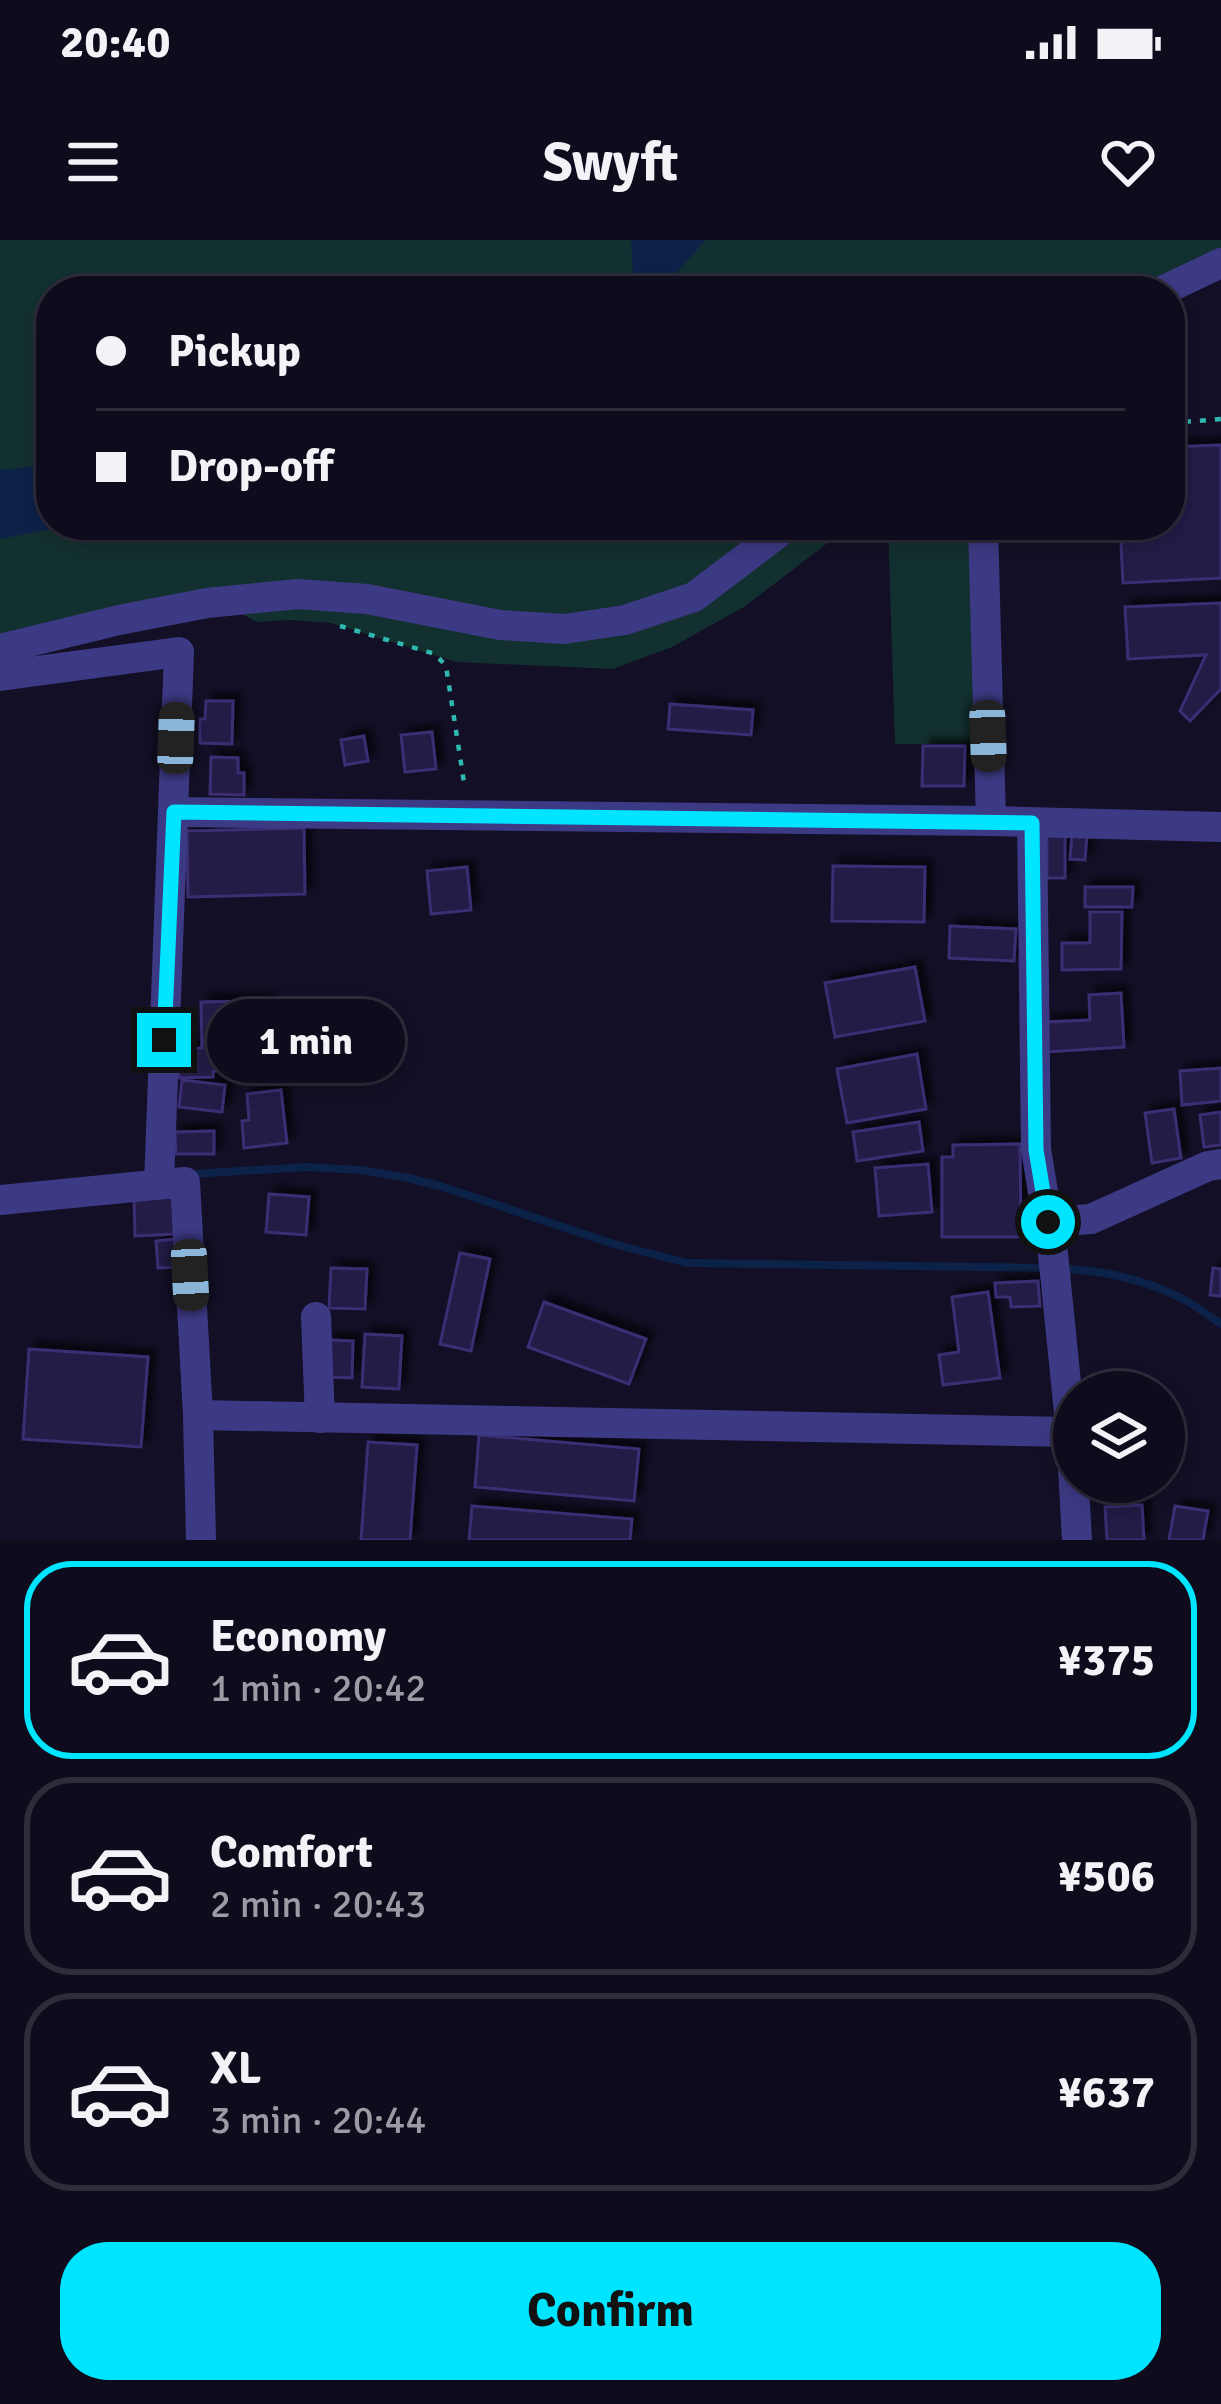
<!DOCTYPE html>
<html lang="en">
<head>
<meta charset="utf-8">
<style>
	body { margin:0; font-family:Signika,sans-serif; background:#1c1929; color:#f1f3f6; height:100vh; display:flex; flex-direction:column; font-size:45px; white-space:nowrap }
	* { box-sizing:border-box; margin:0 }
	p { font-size:39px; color:#9b9ba3 }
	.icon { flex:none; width:66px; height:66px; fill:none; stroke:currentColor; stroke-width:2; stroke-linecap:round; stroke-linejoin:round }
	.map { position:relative; height:1300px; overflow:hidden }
	.side { display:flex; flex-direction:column; background:#0e0b1c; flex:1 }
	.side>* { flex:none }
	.top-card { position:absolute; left:36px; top:36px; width:1149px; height:264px; border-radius:48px; box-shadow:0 6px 18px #0003,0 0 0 3px #2e2b3b; display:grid; align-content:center; height:264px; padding:0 60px; background:#0e0b1c }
	.tools { position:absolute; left:1053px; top:1131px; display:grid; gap:24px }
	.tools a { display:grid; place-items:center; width:132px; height:132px; border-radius:50%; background:#0e0b1c; box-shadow:0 6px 18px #0003,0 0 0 3px #2e2b3b; font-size:60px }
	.end { position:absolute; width:54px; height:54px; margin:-27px; border:15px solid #00e5ff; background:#111; box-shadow:0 0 0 6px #111 }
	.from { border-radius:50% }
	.bubble { position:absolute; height:84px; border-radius:42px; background:#0e0b1c; box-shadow:0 6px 18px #0003,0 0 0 3px #2e2b3b; font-size:39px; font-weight:700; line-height:84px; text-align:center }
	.car { position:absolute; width:36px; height:72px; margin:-36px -18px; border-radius:15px; box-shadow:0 0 9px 3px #0007; background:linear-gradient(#222 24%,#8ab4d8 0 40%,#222 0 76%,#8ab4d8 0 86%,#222 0) }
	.top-card b { display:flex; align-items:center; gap:42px; height:114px; font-size:45px }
	.top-card b+b { border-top:3px solid #2e2b3b }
	.top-card i { width:30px; height:30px; background:#f1f3f6 }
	ul { padding:21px 0 0; list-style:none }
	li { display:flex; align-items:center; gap:36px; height:198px; margin:0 24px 18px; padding:0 36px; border:6px solid #2e2b3b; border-radius:48px }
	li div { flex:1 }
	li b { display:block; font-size:45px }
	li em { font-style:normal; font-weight:700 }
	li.current { border-color:#00e5ff }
	li>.icon { width:108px; height:108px; stroke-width:1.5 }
	.action { display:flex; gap:24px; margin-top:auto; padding:24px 60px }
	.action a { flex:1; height:138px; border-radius:48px; background:#00e5ff; color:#111; font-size:48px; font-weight:700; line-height:138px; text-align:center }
	.status { display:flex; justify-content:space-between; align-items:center; height:84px; padding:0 60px; background:#0e0b1c; direction:ltr }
	.status svg { height:33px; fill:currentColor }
	header { display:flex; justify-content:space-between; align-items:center; height:156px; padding:0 60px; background:#0e0b1c; font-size:54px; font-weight:700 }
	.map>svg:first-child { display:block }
</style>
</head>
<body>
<div class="status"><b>20:40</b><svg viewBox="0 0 49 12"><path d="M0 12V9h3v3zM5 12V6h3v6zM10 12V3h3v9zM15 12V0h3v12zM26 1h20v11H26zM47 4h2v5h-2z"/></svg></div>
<header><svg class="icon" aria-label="menu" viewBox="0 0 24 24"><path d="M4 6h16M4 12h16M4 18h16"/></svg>Swyft<svg class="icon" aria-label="heart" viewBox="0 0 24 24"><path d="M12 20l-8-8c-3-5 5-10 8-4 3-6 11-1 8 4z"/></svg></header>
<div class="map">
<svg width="1221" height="1300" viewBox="0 0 1221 1300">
	<defs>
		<filter id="shadow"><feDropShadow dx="7" dy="-7" stdDeviation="3" flood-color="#0009"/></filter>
	</defs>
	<rect width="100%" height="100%" fill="#130f26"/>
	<g fill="#12302f">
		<polygon points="0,0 1221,0 1221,24 1170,51 51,51 51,285 851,285 744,367 672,407 613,429 456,422 331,383 289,380 257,382 227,366 0,407"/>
		<polygon points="888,285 977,285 983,504 895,504"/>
	</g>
	<g fill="#0c2248">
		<polygon points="631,0 706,0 660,51 593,51 633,35"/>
		<polygon points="51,225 51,285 71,285 0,299 0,230"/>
	</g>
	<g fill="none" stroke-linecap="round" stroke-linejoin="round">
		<g stroke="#0c2248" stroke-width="8">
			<polyline points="192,934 307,927 361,930 404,937 440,946 614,1004 687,1023 1045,1028"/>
			<path d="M 1060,1029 C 1099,1029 1146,1040 1181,1058 C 1195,1065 1208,1075 1221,1084"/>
		</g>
	</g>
	<g fill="#241b47" stroke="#3b2d73" stroke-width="3" filter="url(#shadow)">
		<polygon points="1221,205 1221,338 1123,343 1120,285 1170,285 1170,207"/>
		<polygon points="1221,363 1221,449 1190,481 1180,471 1206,415 1128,419 1125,367"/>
		<polygon points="206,461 233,461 232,504 200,503 200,479 205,479"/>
		<polygon points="670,464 753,470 751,495 668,489"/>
		<polygon points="432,492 436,529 405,532 401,495"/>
		<polygon points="364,496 368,521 345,525 341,500"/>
		<polygon points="923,506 965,506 964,546 922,546"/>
		<polygon points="211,517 238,518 238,533 244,533 244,555 210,554"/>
		<polygon points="304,588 305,654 188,657 187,591"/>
		<rect x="1047" y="591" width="18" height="47"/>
		<polygon points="1072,593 1087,594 1085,620 1070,619"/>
		<polygon points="833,626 925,627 924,682 832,681"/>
		<polygon points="467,627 471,670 431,674 427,631"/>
		<polygon points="1085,647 1133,647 1132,667 1085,667"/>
		<polygon points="1090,672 1122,672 1121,729 1062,730 1062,703 1090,703"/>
		<polygon points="950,686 1016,689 1014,721 949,718"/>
		<polygon points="915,727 925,781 835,797 825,743"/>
		<polygon points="1121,753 1124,807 1047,812 1046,782 1090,780 1089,755"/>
		<polygon points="266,761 267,807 244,807 244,830 213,831 213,837 179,838 178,809 202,808 201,762"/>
		<polygon points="917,814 926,869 847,883 837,829"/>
		<polygon points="1221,828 1221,861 1182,865 1180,831"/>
		<polygon points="182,840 225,845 222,872 179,867"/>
		<polygon points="281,850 287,903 244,908 242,881 249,880 247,854"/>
		<polygon points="1174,869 1181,918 1152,923 1145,873"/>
		<polygon points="1221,872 1221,905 1204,907 1200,875"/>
		<polygon points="919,882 923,911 857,921 853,892"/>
		<polygon points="214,891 214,914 176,914 175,892"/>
		<polygon points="1020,904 1021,997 942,997 942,917 953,917 953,905"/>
		<polygon points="928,924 932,972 879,976 875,928"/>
		<polygon points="269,954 309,957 306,995 266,992"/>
		<polygon points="174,957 175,994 135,996 134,958"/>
		<polygon points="175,999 178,1027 158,1028 156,1001"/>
		<polygon points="460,1013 490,1019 471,1111 440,1104"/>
		<polygon points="331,1028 367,1029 365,1069 329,1068"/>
		<polygon points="1213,1028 1221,1029 1221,1056 1210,1055"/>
		<polygon points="1038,1041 1040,1066 1011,1067 1010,1057 996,1057 995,1043"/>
		<polygon points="988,1052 1000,1138 943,1145 939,1115 959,1112 952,1057"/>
		<polygon points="544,1062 646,1099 629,1144 528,1107"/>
		<polygon points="365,1094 402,1096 399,1149 362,1147"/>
		<polygon points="328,1100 353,1101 352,1138 327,1137"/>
		<polygon points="29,1109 148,1117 141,1207 23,1199"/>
		<polygon points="479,1195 639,1209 634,1261 475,1247"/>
		<polygon points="368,1202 417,1205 410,1300 361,1300"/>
		<polygon points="1142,1265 1144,1300 1107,1300 1105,1267"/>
		<polygon points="472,1266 632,1279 630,1300 469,1300"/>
		<polygon points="1175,1266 1208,1271 1203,1300 1169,1300"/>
	</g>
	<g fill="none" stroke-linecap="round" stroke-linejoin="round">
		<g stroke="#2fb8b0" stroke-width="4.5" stroke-dasharray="6 9" stroke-linecap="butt">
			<polyline points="1170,183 1221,179"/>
			<polyline points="340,386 435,414 446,426 465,549"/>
		</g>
		<g stroke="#3d3a85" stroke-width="30">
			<polyline points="1162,51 1221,23"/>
			<polyline points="983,285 991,581"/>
			<polyline points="0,409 119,380 207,363 298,354 367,359 500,385 564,389 625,380 694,357 789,285"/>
			<polyline points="0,436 179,412 159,944"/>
			<polyline points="174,572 991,581 1221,587"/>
			<polyline points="1032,583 1036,909 1053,1014 1071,1192 1077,1300"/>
			<polyline points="0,960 185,942 198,1175 201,1300"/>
			<polyline points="1048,982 1091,979 1208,926 1221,924"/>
			<polyline points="316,1077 320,1178"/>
			<polyline points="198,1175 1071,1192"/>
		</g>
	</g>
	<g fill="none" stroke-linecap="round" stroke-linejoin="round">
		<polyline stroke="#00e5ff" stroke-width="15" points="164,800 174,572 1032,583 1036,910 1048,982"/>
	</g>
</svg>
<div class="tools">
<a><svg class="icon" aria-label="layers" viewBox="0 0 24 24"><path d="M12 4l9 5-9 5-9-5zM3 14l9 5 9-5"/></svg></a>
</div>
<i class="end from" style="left:1048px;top:982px"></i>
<i class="end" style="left:164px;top:800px"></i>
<div class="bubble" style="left:207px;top:759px;width:198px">1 min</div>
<i class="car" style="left:988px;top:496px;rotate:178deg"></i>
<i class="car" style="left:176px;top:498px;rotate:2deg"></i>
<i class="car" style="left:190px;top:1035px;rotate:177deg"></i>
<div class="top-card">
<b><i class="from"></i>Pickup</b>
<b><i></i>Drop-off</b>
</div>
</div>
<section class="side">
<ul>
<li class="current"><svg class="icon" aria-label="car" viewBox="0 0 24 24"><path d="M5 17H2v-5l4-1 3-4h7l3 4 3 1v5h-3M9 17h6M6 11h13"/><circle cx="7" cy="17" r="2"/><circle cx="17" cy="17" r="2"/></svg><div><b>Economy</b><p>1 min · 20:42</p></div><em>¥375</em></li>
<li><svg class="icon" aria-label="car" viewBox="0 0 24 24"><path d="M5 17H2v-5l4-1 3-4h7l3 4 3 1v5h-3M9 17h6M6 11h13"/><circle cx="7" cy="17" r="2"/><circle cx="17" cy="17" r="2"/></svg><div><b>Comfort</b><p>2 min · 20:43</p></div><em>¥506</em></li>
<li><svg class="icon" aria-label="car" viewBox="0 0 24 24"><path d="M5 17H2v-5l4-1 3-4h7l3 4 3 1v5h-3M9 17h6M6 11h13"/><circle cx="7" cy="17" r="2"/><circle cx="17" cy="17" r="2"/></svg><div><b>XL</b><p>3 min · 20:44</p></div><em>¥637</em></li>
</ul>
<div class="action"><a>Confirm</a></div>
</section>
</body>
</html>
